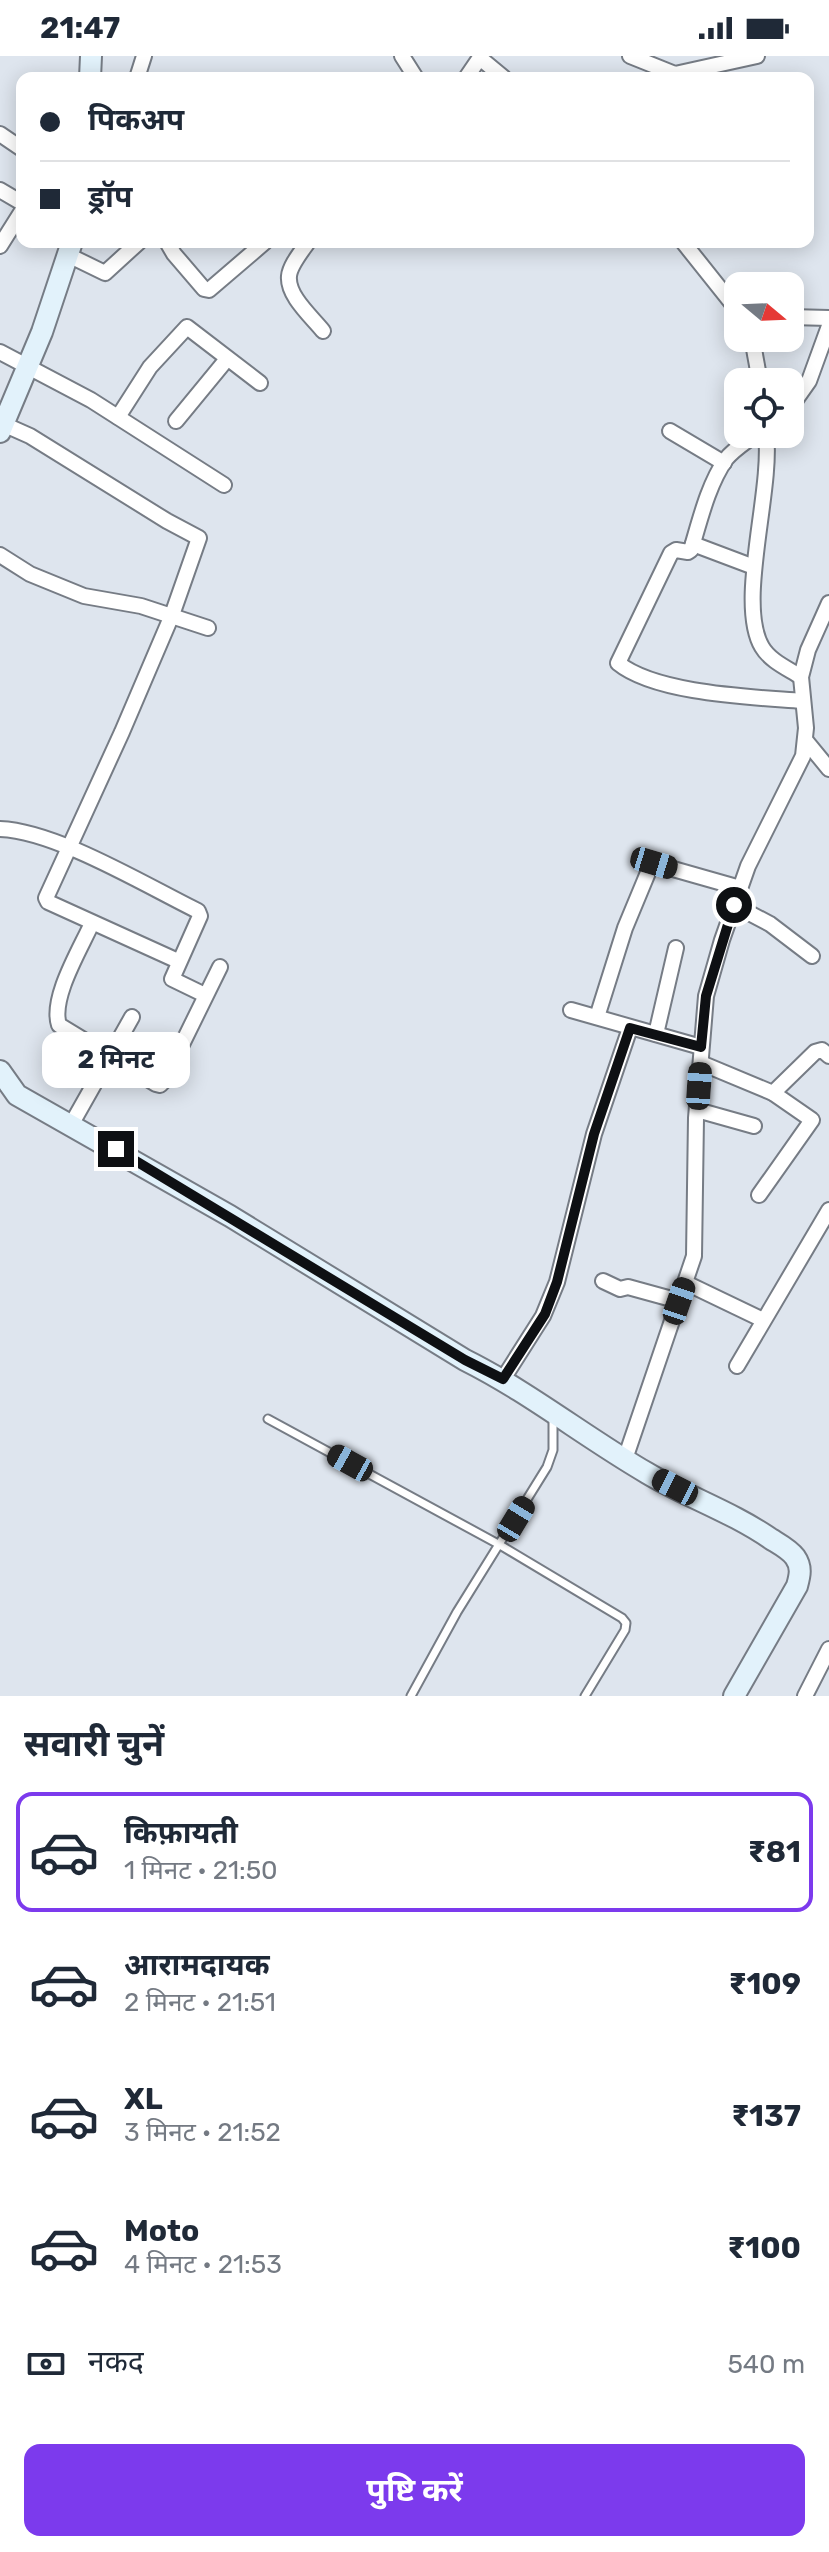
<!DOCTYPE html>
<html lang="hi">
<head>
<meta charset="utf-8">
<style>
	body { margin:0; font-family:Rubik,"Noto Sans Devanagari",sans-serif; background:#f2f2f3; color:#1f2937; height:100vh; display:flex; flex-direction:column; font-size:30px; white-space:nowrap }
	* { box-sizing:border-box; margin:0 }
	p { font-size:26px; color:#747a83 }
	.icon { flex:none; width:44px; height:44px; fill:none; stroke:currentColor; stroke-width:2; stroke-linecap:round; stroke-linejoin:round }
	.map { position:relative; height:1640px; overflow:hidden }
	.sheet { display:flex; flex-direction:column; background:#fff; flex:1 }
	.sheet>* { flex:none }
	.top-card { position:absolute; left:16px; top:16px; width:798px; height:176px; border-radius:16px; box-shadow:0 4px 20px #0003; display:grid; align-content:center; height:176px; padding:0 24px; background:#fff }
	.needle { width:52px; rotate:109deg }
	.tools { position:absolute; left:724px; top:216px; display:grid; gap:16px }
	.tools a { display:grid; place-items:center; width:80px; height:80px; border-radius:16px; background:#fff; box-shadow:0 4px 20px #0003; font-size:40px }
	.end { position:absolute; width:36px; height:36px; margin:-18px; border:10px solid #0e1013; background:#fff; box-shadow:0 0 0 4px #fff }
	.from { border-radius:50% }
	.bubble { position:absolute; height:56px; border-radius:16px; background:#fff; box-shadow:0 4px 20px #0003; font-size:26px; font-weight:700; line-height:56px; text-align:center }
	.car { position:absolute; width:24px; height:48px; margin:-24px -12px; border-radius:10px; box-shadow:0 0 6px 2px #0007; background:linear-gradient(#222 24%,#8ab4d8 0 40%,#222 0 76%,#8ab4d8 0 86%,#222 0) }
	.top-card b { display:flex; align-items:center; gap:28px; height:76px; font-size:30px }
	.top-card b+b { border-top:2px solid #e0e1e3 }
	.top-card i { width:20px; height:20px; background:#1f2937 }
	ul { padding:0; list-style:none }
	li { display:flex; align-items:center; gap:24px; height:120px; margin:0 16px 12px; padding:0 8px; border:4px solid transparent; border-radius:16px }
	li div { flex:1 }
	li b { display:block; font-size:30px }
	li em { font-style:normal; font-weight:700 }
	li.current { border-color:#7c3aed }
	li>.icon { width:72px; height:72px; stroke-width:1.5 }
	h2 { padding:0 24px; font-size:36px; line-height:96px }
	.pay { display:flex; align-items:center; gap:20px; height:88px; padding:0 24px; font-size:30px }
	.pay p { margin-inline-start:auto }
	.button { display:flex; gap:16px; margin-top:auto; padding:16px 24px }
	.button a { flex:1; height:92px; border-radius:16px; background:#7c3aed; color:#fff; font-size:32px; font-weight:700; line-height:92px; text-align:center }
	.status { display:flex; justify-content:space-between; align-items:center; height:56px; padding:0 40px; background:#fff; direction:ltr }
	.status svg { height:22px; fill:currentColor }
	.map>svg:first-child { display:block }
</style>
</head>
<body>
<div class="status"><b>21:47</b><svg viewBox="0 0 49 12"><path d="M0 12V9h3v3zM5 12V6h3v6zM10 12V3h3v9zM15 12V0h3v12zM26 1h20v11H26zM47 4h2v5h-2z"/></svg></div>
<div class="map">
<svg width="829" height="1640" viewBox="0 0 829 1640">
	<rect width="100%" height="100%" fill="#dee5ee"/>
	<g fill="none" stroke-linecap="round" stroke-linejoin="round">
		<defs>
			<g id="lane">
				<polyline points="268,1363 500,1489 622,1562 626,1567 625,1574 585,1640"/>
				<polyline points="411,1640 457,1556 547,1411 553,1394 553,1361"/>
			</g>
			<g id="street">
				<polyline points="402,0 416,22"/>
				<polyline points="630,0 675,18 757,0"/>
				<polyline points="480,2 504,22"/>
				<polyline points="137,22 144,0"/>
				<polyline points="466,22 481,0"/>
				<polyline points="0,78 22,93"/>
				<polyline points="0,134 22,147"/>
				<polyline points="167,186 174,198 204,233 209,234 265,186"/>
				<path d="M 308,186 C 302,195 290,209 289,220 C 287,240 312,261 323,275"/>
				<polyline points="683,186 738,255"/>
				<polyline points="0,190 22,155"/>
				<polyline points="68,199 105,217 139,186"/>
				<polyline points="790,261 829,262"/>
				<polyline points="752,282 760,326"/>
				<polyline points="0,296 91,344 224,429"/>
				<polyline points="790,352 809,325 829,270"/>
				<polyline points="118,361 150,311 187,271 260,327"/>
				<polyline points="176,365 227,303"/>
				<polyline points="3,368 30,380 167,465 199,482 172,559 122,676 46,842 48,846 178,905"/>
				<polyline points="670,375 724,407"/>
				<path d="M 756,378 C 746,386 734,393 726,403 C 708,429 700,464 691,494 L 688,496 L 676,494 L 671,497 L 618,607 C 656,638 753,641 802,645"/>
				<path d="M 766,378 C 773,435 736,547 762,591 C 770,605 789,613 801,621"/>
				<polyline points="693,488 754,511"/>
				<polyline points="0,499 30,518 84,540 141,550 208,572"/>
				<polyline points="806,685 829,713"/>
				<path d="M 0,773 C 56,775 145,829 198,855 L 200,860 L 172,923 L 205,939"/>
				<polyline points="734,849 770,868 812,900"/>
				<path d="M 92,867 C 81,892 50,942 59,969 L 156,1028 L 160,1029 L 164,1025 L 220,911"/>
				<polyline points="571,954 701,991"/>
				<polyline points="597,961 625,872 652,807 740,832"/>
				<polyline points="656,978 676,892"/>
				<polyline points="701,1007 773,1037 815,996 822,994 829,1000"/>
				<polyline points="697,1054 754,1070"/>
				<polyline points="71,1069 132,961"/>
				<polyline points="759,1139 812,1064 773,1037"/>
				<polyline points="603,1225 620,1233 628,1231 679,1245"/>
				<polyline points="686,1227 763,1264"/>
				<polyline points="737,1310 829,1154"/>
				<polyline points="503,1323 543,1260 557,1226 594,1078 630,972"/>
				<polyline points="625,1403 694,1200 696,1062 706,940 722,884 748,810 803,700 806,672 801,621 808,594 829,547"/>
				<polyline points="805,1640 829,1593"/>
			</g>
			<g id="secondary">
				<polyline points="90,22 91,0"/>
				<polyline points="0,376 42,276 72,186"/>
				<path d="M 0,1015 L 17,1039 L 230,1160 L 465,1304 C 529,1336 585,1381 647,1417 C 687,1441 732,1456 771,1483 C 779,1488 789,1493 795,1501 C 802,1511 800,1519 797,1530 L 734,1640"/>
			</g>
		</defs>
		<use href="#lane" stroke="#767c85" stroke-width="11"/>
		<use href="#street" stroke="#767c85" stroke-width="18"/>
		<use href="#secondary" stroke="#767c85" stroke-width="24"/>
		<use href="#lane" stroke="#fff" stroke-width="7"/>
		<use href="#street" stroke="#fff" stroke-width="14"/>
		<use href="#secondary" stroke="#e2f2fb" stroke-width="20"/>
	</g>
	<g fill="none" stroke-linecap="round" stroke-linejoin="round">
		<polyline stroke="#0e1013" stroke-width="10" points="116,1093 465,1304 503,1323 545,1258 557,1226 594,1078 630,972 701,991 706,940 734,849"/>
	</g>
</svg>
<div class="tools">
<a><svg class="needle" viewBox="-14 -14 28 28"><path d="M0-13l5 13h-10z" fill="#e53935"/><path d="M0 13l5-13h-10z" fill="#747a83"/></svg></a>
<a><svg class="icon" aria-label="locate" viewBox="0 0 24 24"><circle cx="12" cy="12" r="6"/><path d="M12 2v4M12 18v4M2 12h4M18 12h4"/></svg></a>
</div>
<i class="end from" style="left:734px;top:849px"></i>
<i class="end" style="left:116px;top:1093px"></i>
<div class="bubble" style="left:42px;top:976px;width:148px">2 मिनट</div>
<i class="car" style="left:654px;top:807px;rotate:107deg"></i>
<i class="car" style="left:699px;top:1030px;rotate:4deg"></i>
<i class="car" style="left:679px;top:1245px;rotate:19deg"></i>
<i class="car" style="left:350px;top:1407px;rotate:299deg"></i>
<i class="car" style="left:675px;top:1431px;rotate:297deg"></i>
<i class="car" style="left:516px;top:1463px;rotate:31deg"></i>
<div class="top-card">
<b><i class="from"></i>पिकअप</b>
<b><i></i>ड्रॉप</b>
</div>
</div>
<section class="sheet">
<h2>सवारी चुनें</h2>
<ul>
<li class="current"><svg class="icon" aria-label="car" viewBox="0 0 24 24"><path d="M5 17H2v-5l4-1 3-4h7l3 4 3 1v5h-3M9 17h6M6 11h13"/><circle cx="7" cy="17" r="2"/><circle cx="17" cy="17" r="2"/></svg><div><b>किफ़ायती</b><p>1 मिनट · 21:50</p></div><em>₹81</em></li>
<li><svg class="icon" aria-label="car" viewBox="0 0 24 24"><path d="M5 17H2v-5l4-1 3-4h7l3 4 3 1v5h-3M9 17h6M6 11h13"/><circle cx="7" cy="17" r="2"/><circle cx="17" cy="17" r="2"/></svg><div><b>आरामदायक</b><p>2 मिनट · 21:51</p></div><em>₹109</em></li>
<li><svg class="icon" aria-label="car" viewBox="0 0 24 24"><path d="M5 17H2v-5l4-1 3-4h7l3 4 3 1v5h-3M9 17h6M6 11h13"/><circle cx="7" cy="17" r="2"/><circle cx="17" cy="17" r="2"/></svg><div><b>XL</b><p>3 मिनट · 21:52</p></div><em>₹137</em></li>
<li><svg class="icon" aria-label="car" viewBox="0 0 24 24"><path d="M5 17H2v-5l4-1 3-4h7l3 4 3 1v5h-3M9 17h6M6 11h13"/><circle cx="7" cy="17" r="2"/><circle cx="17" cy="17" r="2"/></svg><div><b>Moto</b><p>4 मिनट · 21:53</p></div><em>₹100</em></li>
</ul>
<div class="pay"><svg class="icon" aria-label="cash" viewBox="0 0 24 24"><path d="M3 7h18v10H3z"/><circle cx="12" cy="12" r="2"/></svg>नकद<p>540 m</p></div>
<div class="button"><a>पुष्टि करें</a></div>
</section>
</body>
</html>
